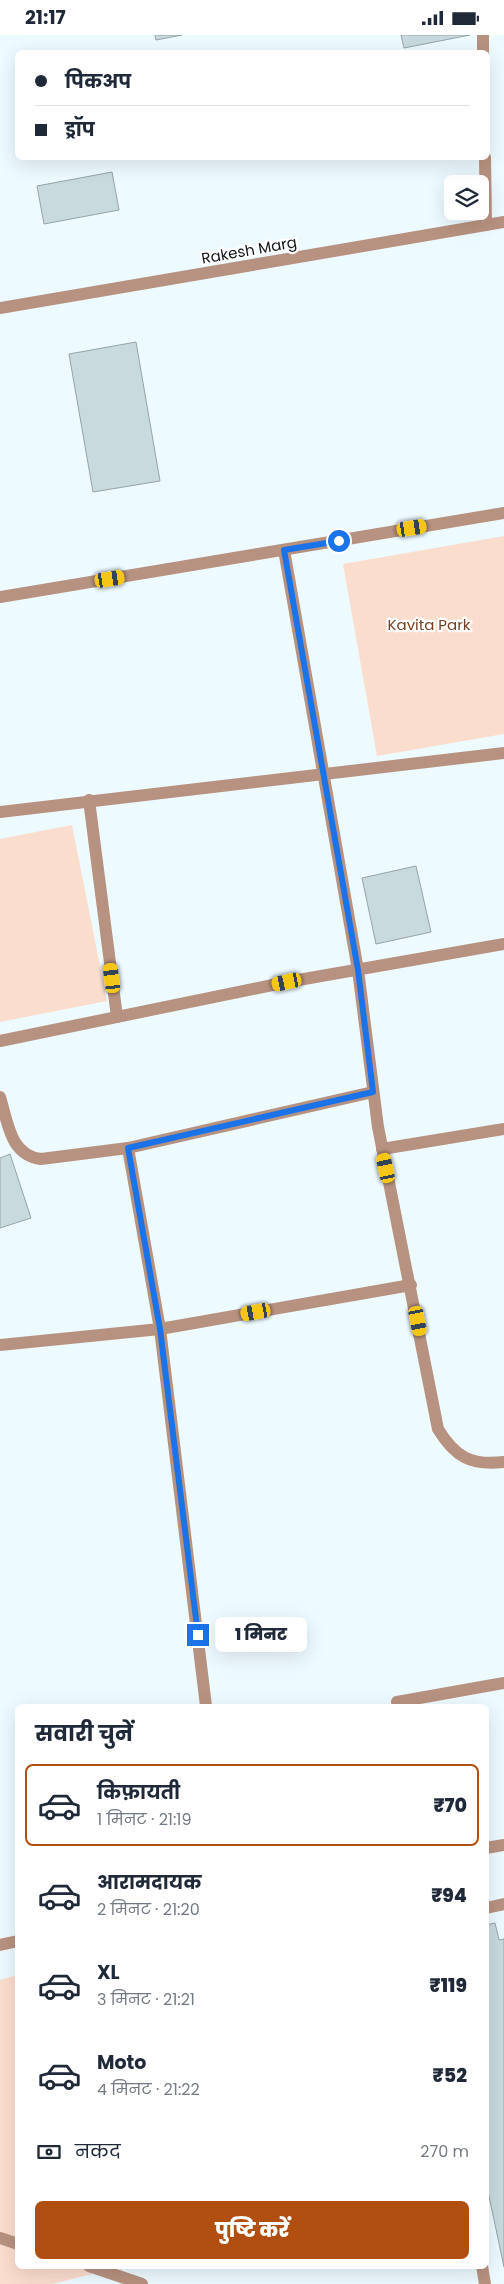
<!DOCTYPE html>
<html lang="hi">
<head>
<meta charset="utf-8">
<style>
	body { margin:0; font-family:Poppins,"Noto Sans Devanagari",sans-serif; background:#f2f2f3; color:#1f2937; height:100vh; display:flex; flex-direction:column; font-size:19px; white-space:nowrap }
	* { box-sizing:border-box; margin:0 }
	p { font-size:16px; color:#747a83 }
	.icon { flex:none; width:28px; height:28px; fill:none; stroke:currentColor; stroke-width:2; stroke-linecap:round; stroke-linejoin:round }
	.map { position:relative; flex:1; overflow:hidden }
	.sheet { position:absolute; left:15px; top:1669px; width:474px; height:565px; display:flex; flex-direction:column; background:#fff; border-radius:8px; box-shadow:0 5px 20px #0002 }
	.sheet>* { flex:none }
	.banner { position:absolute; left:15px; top:15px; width:475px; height:110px; border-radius:8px; box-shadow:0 5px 20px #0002; display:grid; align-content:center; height:110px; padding:0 20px; background:#fff }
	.fabs { position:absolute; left:444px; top:140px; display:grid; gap:10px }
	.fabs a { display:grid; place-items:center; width:45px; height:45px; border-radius:8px; background:#fff; box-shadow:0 5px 20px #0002; font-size:25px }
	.end { position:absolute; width:22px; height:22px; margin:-11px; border:6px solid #1a73e8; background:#fff; box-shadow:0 0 0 2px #fff }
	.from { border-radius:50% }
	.bubble { position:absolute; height:35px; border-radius:8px; background:#fff; box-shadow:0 5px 20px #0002; font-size:16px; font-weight:800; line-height:35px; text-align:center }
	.car { position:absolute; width:15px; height:30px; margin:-15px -8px; border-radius:6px; box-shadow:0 0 4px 1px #0007; background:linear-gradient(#f5c518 24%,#345 0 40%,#f5c518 0 76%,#345 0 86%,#f5c518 0) }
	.banner b { display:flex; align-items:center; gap:18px; height:48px; font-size:19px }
	.banner b+b { border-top:1px solid #e0e1e3 }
	.banner i { width:12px; height:12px; background:#1f2937 }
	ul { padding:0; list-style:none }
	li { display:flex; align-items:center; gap:15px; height:82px; margin:0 10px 8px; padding:0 10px; border:2px solid transparent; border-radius:8px }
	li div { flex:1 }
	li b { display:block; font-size:19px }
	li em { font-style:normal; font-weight:800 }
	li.active { border-color:#b04f0f }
	li>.icon { width:45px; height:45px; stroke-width:1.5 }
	h2 { padding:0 20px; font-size:22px; line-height:60px }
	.pay { display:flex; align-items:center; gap:12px; height:55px; padding:0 20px; font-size:19px }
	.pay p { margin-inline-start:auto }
	.action { display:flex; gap:10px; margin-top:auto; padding:10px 20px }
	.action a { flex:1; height:58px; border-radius:8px; background:#b04f0f; color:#fff; font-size:20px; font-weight:800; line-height:58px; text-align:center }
	.status { display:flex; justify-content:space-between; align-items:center; height:35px; padding:0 25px; background:#fff; direction:ltr }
	.status svg { height:14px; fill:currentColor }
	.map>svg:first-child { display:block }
</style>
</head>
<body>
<div class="status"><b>21:17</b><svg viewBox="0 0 49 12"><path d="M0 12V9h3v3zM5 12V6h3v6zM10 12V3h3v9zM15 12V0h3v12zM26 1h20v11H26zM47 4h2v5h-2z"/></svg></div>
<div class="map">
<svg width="504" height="2249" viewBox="0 0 504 2249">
	<rect width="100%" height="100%" fill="#edfaff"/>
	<g fill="#fbddce">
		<polygon points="504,501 504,699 377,721 343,529"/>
		<polygon points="72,790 107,966 0,987 0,804"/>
		<polygon points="17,1940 18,2231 125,2231 52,2249 0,2249 0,1945"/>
	</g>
	<g fill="#c9dadf" stroke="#94a4a9">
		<polygon points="155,0 182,0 156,5"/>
		<polygon points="401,0 470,0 404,13"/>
		<polygon points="112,137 119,175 44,189 37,151"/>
		<polygon points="136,307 160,446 93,457 69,319"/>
		<polygon points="416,831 431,897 376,909 362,843"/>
		<polygon points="10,1119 31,1183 0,1193 0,1123"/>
		<polygon points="495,1888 499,1905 504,1904 504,2232 486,2147 486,1890"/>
	</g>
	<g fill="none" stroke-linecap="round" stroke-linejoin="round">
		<g stroke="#b89280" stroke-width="12">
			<polyline points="483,0 483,18"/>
			<polyline points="485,122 486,190"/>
			<polyline points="0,273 504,187"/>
			<path d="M 284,515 L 358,935 L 378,1092 L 438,1394 C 455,1422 471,1431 504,1427"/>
			<polyline points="0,562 504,478"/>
			<polyline points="89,765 117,982"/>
			<polyline points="0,777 504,718"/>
			<polyline points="0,1006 287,947 504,909"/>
			<path d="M 0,1062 C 8,1088 10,1120 41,1124 L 128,1113 L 373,1057"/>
			<polyline points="128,1113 160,1294 206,1671"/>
			<polyline points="382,1114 504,1094"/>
			<polyline points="0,1310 160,1294 411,1250"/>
			<polyline points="397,1667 504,1648"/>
			<polyline points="486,1813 504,1810"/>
			<polyline points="486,1873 504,1869"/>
			<polyline points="0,1910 18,1906"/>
			<polyline points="0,2203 18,2209"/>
			<polyline points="89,2231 142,2249"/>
			<polyline points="482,2231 485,2249"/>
		</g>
	</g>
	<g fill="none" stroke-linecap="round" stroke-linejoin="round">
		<polyline stroke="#1a73e8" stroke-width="6" points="198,1600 160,1294 128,1113 373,1057 358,935 284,515 339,506"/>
	</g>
	<g text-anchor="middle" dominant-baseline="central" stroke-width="4.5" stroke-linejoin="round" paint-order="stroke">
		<g font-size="15" fill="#121819" stroke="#fff">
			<text transform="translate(249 215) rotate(-10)">Rakesh Marg</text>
		</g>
		<g font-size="15" fill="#753e22" stroke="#fff">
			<text x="429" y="589">Kavita Park</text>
		</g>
	</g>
</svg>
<div class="fabs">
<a><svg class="icon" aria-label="layers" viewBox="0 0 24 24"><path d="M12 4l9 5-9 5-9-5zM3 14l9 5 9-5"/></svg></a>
</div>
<i class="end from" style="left:339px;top:506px"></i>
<i class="end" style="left:198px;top:1600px"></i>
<div class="bubble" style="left:215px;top:1582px;width:92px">1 मिनट</div>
<i class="car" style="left:412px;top:493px;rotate:81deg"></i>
<i class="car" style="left:110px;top:544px;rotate:81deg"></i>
<i class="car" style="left:112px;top:943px;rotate:353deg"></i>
<i class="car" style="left:287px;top:947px;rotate:258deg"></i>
<i class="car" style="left:386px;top:1133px;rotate:348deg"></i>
<i class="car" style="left:256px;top:1277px;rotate:260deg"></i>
<i class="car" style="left:418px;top:1286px;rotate:169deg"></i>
<div class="banner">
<b><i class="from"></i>पिकअप</b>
<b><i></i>ड्रॉप</b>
</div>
<section class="sheet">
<h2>सवारी चुनें</h2>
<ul>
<li class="active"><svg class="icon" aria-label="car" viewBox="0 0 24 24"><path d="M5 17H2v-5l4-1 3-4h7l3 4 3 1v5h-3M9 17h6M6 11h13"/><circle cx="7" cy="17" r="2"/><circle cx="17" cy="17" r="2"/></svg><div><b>किफ़ायती</b><p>1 मिनट · 21:19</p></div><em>₹70</em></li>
<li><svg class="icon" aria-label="car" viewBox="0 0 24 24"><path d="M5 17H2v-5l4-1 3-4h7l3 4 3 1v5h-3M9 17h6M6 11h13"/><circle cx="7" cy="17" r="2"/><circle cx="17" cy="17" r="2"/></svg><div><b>आरामदायक</b><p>2 मिनट · 21:20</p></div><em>₹94</em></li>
<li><svg class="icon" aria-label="car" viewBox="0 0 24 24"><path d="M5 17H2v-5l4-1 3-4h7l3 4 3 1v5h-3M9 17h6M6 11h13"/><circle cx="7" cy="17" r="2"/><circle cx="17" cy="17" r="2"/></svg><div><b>XL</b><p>3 मिनट · 21:21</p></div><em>₹119</em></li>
<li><svg class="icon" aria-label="car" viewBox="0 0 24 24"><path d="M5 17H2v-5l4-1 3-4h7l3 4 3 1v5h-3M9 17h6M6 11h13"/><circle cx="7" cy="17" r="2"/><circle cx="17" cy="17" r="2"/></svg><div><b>Moto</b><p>4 मिनट · 21:22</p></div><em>₹52</em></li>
</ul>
<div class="pay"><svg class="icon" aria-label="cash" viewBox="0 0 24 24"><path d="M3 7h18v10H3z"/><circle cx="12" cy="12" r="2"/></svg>नकद<p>270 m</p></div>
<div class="action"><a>पुष्टि करें</a></div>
</section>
</div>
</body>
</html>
